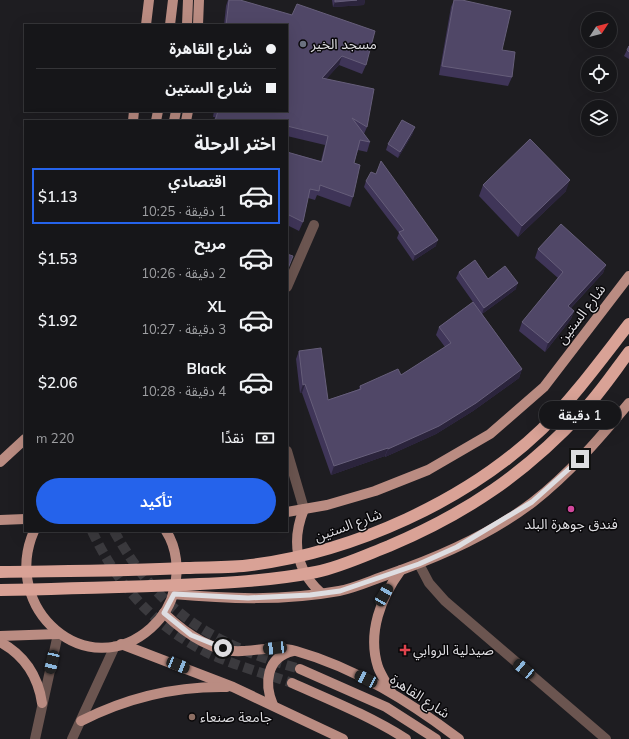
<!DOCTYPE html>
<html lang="ar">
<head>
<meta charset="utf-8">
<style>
	body { margin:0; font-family:Mulish,"Noto Sans Arabic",sans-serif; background:#1f1f22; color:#f1f3f6; direction:rtl; height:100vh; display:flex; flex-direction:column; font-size:15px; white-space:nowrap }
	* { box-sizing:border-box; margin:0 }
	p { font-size:13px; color:#9e9fa2 }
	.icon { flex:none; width:22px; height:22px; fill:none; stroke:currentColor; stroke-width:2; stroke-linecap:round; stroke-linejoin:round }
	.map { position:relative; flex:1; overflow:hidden; direction:ltr }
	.side { position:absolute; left:24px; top:120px; width:264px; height:412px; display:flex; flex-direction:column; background:#161619; border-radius:0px; box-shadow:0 4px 16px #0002,0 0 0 1px #353538; direction:rtl }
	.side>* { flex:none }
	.top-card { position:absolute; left:24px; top:24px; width:264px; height:88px; border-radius:0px; box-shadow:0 4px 16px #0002,0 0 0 1px #353538; direction:rtl; display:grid; align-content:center; height:88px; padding:0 12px; background:#161619 }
	.needle { width:26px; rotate:54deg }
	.fabs { position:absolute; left:581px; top:12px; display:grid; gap:8px }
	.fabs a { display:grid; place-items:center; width:36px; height:36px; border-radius:50%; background:#161619; box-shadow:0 4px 16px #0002,0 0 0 1px #353538; font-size:20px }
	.end { position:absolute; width:18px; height:18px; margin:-9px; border:5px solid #dedde1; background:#111; box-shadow:0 0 0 2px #111 }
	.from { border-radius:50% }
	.bubble { position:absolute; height:28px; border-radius:14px; background:#161619; box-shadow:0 4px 16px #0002,0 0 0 1px #353538; font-size:13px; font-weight:600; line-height:28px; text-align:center; direction:rtl }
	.car { position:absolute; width:12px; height:24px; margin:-12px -6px; border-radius:5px; box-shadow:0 0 3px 1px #0007; background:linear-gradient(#222 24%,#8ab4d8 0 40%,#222 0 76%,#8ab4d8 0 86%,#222 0) }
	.top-card b { display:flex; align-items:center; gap:14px; height:38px; font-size:15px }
	.top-card b+b { border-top:1px solid #353538 }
	.top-card i { width:10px; height:10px; background:#f1f3f6 }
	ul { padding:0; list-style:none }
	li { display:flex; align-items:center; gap:12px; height:56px; margin:0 8px 6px; padding:0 4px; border:2px solid transparent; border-radius:0px }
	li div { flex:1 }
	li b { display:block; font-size:15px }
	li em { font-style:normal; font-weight:600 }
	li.on { border-color:#2563eb }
	li>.icon { width:36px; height:36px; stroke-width:1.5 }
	h2 { padding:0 12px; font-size:18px; line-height:48px }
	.pay { display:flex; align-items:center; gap:10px; height:44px; padding:0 12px; font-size:15px }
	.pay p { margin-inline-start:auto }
	.primary-button { display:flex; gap:8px; margin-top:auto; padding:8px 12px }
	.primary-button a { flex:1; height:46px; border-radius:24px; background:#2563eb; color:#fff; font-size:16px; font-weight:600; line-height:46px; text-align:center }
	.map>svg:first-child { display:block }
</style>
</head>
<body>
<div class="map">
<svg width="629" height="739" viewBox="0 0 629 739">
	<rect width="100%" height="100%" fill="#1e1d21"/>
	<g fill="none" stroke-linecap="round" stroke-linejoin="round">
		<g stroke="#3b3a3e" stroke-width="10" stroke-dasharray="10 5" stroke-linecap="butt">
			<path d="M 92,531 C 117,584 153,625 206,652 C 233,665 263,673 292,683"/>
			<path d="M 114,531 C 160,613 211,644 300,669"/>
		</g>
		<g stroke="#6b5550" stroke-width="10">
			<polyline points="287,287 314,225"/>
			<polyline points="287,451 304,509"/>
			<polyline points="419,564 429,583 445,601 606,739"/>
			<polyline points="35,739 58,634"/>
			<polyline points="72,739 115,646"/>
		</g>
		<g stroke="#ba8c82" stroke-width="10">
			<polyline points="146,25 149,0"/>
			<polyline points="170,25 173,0"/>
			<polyline points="187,25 188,0"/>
			<polyline points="198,25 199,0"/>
			<polyline points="133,121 134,111"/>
			<polyline points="156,121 158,111"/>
			<polyline points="174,121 176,111"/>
			<polyline points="186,121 188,111"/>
			<polyline points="0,462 25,439"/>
			<path d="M 304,509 C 291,541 296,570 321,593"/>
			<polyline points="287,512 327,505 375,491 428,470 490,434 544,387 629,276"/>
			<polyline points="0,520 25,519"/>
			<path d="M 34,531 C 0,609 87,685 151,628 C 162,618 171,605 174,590 C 179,570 177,548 166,531"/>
			<path d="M 173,594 C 228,599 284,601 339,591 C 355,588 372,580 387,575 C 437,558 491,534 533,502 C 569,474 600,438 629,403"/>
			<path d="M 164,613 C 184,632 213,653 242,651 C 260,650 278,646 296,651 C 356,668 410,702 459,739"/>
			<polyline points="0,636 58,634"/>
			<path d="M 0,642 C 24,655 38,676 42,703"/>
			<polyline points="121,644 233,687 343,739"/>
			<polyline points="300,669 386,707 436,739"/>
			<path d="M 292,683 C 330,700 370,716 406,739"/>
			<path d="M 391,692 C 387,684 381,675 378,667 C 367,633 381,597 401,570"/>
			<path d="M 273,705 C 264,684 266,657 293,651"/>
			<path d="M 81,721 C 128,697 175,686 227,687"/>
		</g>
		<g stroke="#d9a296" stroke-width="12">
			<path d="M 0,572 C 62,571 124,571 186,568 C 208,567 230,568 251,565 C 353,552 467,501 542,429 C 574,397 601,360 629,324"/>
			<path d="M 0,590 C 59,589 118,587 178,585 C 224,583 270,581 316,572 C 341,567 366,555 389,546 C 467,513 526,473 583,411 C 600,393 614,372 629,352"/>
		</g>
	</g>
	<g fill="#3f3558">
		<polygon points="228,0 240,0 366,65 362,74 339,65 326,79 367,127 364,134 370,142 367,152 358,150 354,163 353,197 350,207 317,195 315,200 308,198 303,222 299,231 287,225 287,152 321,161 325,145 287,136 287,121 214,121 215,117 213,117 214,111 287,111 287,25 224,25 226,6"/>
		<polygon points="332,0 365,0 364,5 333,7"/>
		<polygon points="454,0 462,0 502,50 512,77 508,86 439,75 451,7"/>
		<polygon points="629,46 629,59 624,56"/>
		<polygon points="413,133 398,158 386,150 388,144"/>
		<polygon points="366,181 436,246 413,261 397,238 399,233 364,187"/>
		<polygon points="483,185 566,191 518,237 479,196"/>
		<polygon points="538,249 606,265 603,273 571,308 574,311 571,319 545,352 519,331 522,322 558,278 535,258"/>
		<polygon points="459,272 488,279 516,289 482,314 522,369 519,378 473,411 436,434 385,457 385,456 331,475 302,393 300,393 296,359 299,351 328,400 359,389 360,386 401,375 445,347 436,335 439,327 473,302 456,278"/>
	</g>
	<g fill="#2b243c">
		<polygon points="357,0 365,0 364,5 333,7 335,2"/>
		<polygon points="342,56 339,65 318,88 322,78"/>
		<polygon points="415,127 413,133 398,158 400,152"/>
		<polygon points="570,180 566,191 518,237 522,226"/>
		<polygon points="438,240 436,246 413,261 415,255"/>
		<polygon points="606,265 603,273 565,314 568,306"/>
		<polygon points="518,283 516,289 482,314 484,308"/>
		<polygon points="574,311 571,319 545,352 548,343"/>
		<polygon points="522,369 519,378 473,411 436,434 385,457 388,449"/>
		<polygon points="305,384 302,393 300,393 303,385"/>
		<polygon points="388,448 385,456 331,475 334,466"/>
	</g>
	<g fill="#504767" stroke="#665e7a">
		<polygon points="229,0 240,0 292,15 297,4 375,31 366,65 342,56 322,78 374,89 367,127 352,118 370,142 360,140 354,163 360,165 353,197 320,185 319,191 310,189 303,222 287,214 287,152 322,162 328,136 287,126 287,121 215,121 218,111 287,111 287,25 226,25"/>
		<polygon points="335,0 357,0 335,2"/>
		<polygon points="454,0 462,0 511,11 502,50 515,52 512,77 442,66"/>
		<polygon points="629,46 629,52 627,50"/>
		<polygon points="402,120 415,127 400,152 388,144"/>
		<polygon points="530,139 570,180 522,226 483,185"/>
		<polygon points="381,161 438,240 415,255 399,232 404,230 366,181 371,172 376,174"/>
		<polygon points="561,224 606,265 568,306 574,311 548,343 522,322 563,272 538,249"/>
		<polygon points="287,254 293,256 287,271"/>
		<polygon points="475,260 488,279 505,266 518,283 484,308 459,272"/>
		<polygon points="473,302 522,369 476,403 439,426 388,449 388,448 334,466 305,384 303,385 299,351 321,348 328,400 361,389 360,386 398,369 401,375 451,343 439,327"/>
	</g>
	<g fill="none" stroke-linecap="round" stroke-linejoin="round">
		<polyline stroke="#dedde1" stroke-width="5" points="223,648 191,635 164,613 174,594 248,598 310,595 340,591 419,564 457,547 532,502 580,459"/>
	</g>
	<circle fill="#6b7280" stroke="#080709" stroke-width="1.5" cx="303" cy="44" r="4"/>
	<circle fill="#d1479c" stroke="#080709" stroke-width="1.5" cx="571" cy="509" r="4"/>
	<path fill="#e0444e" stroke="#080709" stroke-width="1.5" d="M403 644h4v4h4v4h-4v4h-4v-4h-4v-4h4z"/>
	<circle fill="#8d6e63" stroke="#080709" stroke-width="1.5" cx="192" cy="717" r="4"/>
	<g text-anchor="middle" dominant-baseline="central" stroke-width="3" stroke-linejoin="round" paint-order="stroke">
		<g font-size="14" fill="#dedde1" stroke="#080709" text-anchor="start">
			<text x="311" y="44">مسجد الخير</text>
			<text x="571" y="524" text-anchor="middle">فندق جوهرة البلد</text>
			<text x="413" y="650">صيدلية الروابي</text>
			<text x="200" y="717">جامعة صنعاء</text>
		</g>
		<g font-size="14" fill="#dedde1" stroke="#080709">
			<text transform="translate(581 314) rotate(-53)">شارع الستين</text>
			<text transform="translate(348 525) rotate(-20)">شارع الستين</text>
			<text transform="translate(420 696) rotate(33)">شارع القاهرة</text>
		</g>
	</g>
</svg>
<div class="fabs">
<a><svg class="needle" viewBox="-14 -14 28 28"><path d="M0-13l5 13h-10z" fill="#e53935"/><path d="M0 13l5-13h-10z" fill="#9e9fa2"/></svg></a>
<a><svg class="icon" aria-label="locate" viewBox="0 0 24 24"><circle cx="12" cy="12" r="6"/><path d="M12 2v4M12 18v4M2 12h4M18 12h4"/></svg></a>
<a><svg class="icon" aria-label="layers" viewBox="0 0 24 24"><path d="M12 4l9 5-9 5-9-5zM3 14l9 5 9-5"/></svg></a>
</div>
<i class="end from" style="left:223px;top:648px"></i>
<i class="end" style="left:580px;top:459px"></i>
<div class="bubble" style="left:539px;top:401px;width:82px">1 دقيقة</div>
<i class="car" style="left:384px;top:595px;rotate:30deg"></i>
<i class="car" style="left:275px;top:648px;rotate:264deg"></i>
<i class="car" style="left:52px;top:662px;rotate:193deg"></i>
<i class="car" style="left:178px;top:665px;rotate:112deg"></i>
<i class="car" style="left:524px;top:669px;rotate:310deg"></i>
<i class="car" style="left:366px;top:679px;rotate:296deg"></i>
<div class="top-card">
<b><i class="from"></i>شارع القاهرة</b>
<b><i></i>شارع الستين</b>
</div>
<section class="side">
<h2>اختر الرحلة</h2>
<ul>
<li class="on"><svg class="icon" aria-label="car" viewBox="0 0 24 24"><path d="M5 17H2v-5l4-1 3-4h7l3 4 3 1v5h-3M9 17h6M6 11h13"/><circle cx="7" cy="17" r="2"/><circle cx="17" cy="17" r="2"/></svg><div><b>اقتصادي</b><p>1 دقيقة · 10:25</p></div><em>$1.13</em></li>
<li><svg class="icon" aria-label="car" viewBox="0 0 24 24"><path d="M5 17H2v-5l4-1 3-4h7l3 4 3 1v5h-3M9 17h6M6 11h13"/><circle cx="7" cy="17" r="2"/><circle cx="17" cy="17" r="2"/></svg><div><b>مريح</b><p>2 دقيقة · 10:26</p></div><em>$1.53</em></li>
<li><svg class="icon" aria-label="car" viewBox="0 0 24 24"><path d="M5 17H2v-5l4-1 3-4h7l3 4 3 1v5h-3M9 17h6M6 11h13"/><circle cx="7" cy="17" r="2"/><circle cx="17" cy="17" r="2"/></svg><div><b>XL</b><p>3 دقيقة · 10:27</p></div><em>$1.92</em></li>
<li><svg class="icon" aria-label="car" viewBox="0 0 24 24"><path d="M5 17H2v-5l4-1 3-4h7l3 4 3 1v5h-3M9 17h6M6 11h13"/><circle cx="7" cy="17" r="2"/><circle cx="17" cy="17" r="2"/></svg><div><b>Black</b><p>4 دقيقة · 10:28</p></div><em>$2.06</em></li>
</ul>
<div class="pay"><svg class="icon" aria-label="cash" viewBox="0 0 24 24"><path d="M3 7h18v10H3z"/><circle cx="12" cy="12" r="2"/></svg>نقدًا<p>220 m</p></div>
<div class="primary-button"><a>تأكيد</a></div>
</section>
</div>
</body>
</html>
